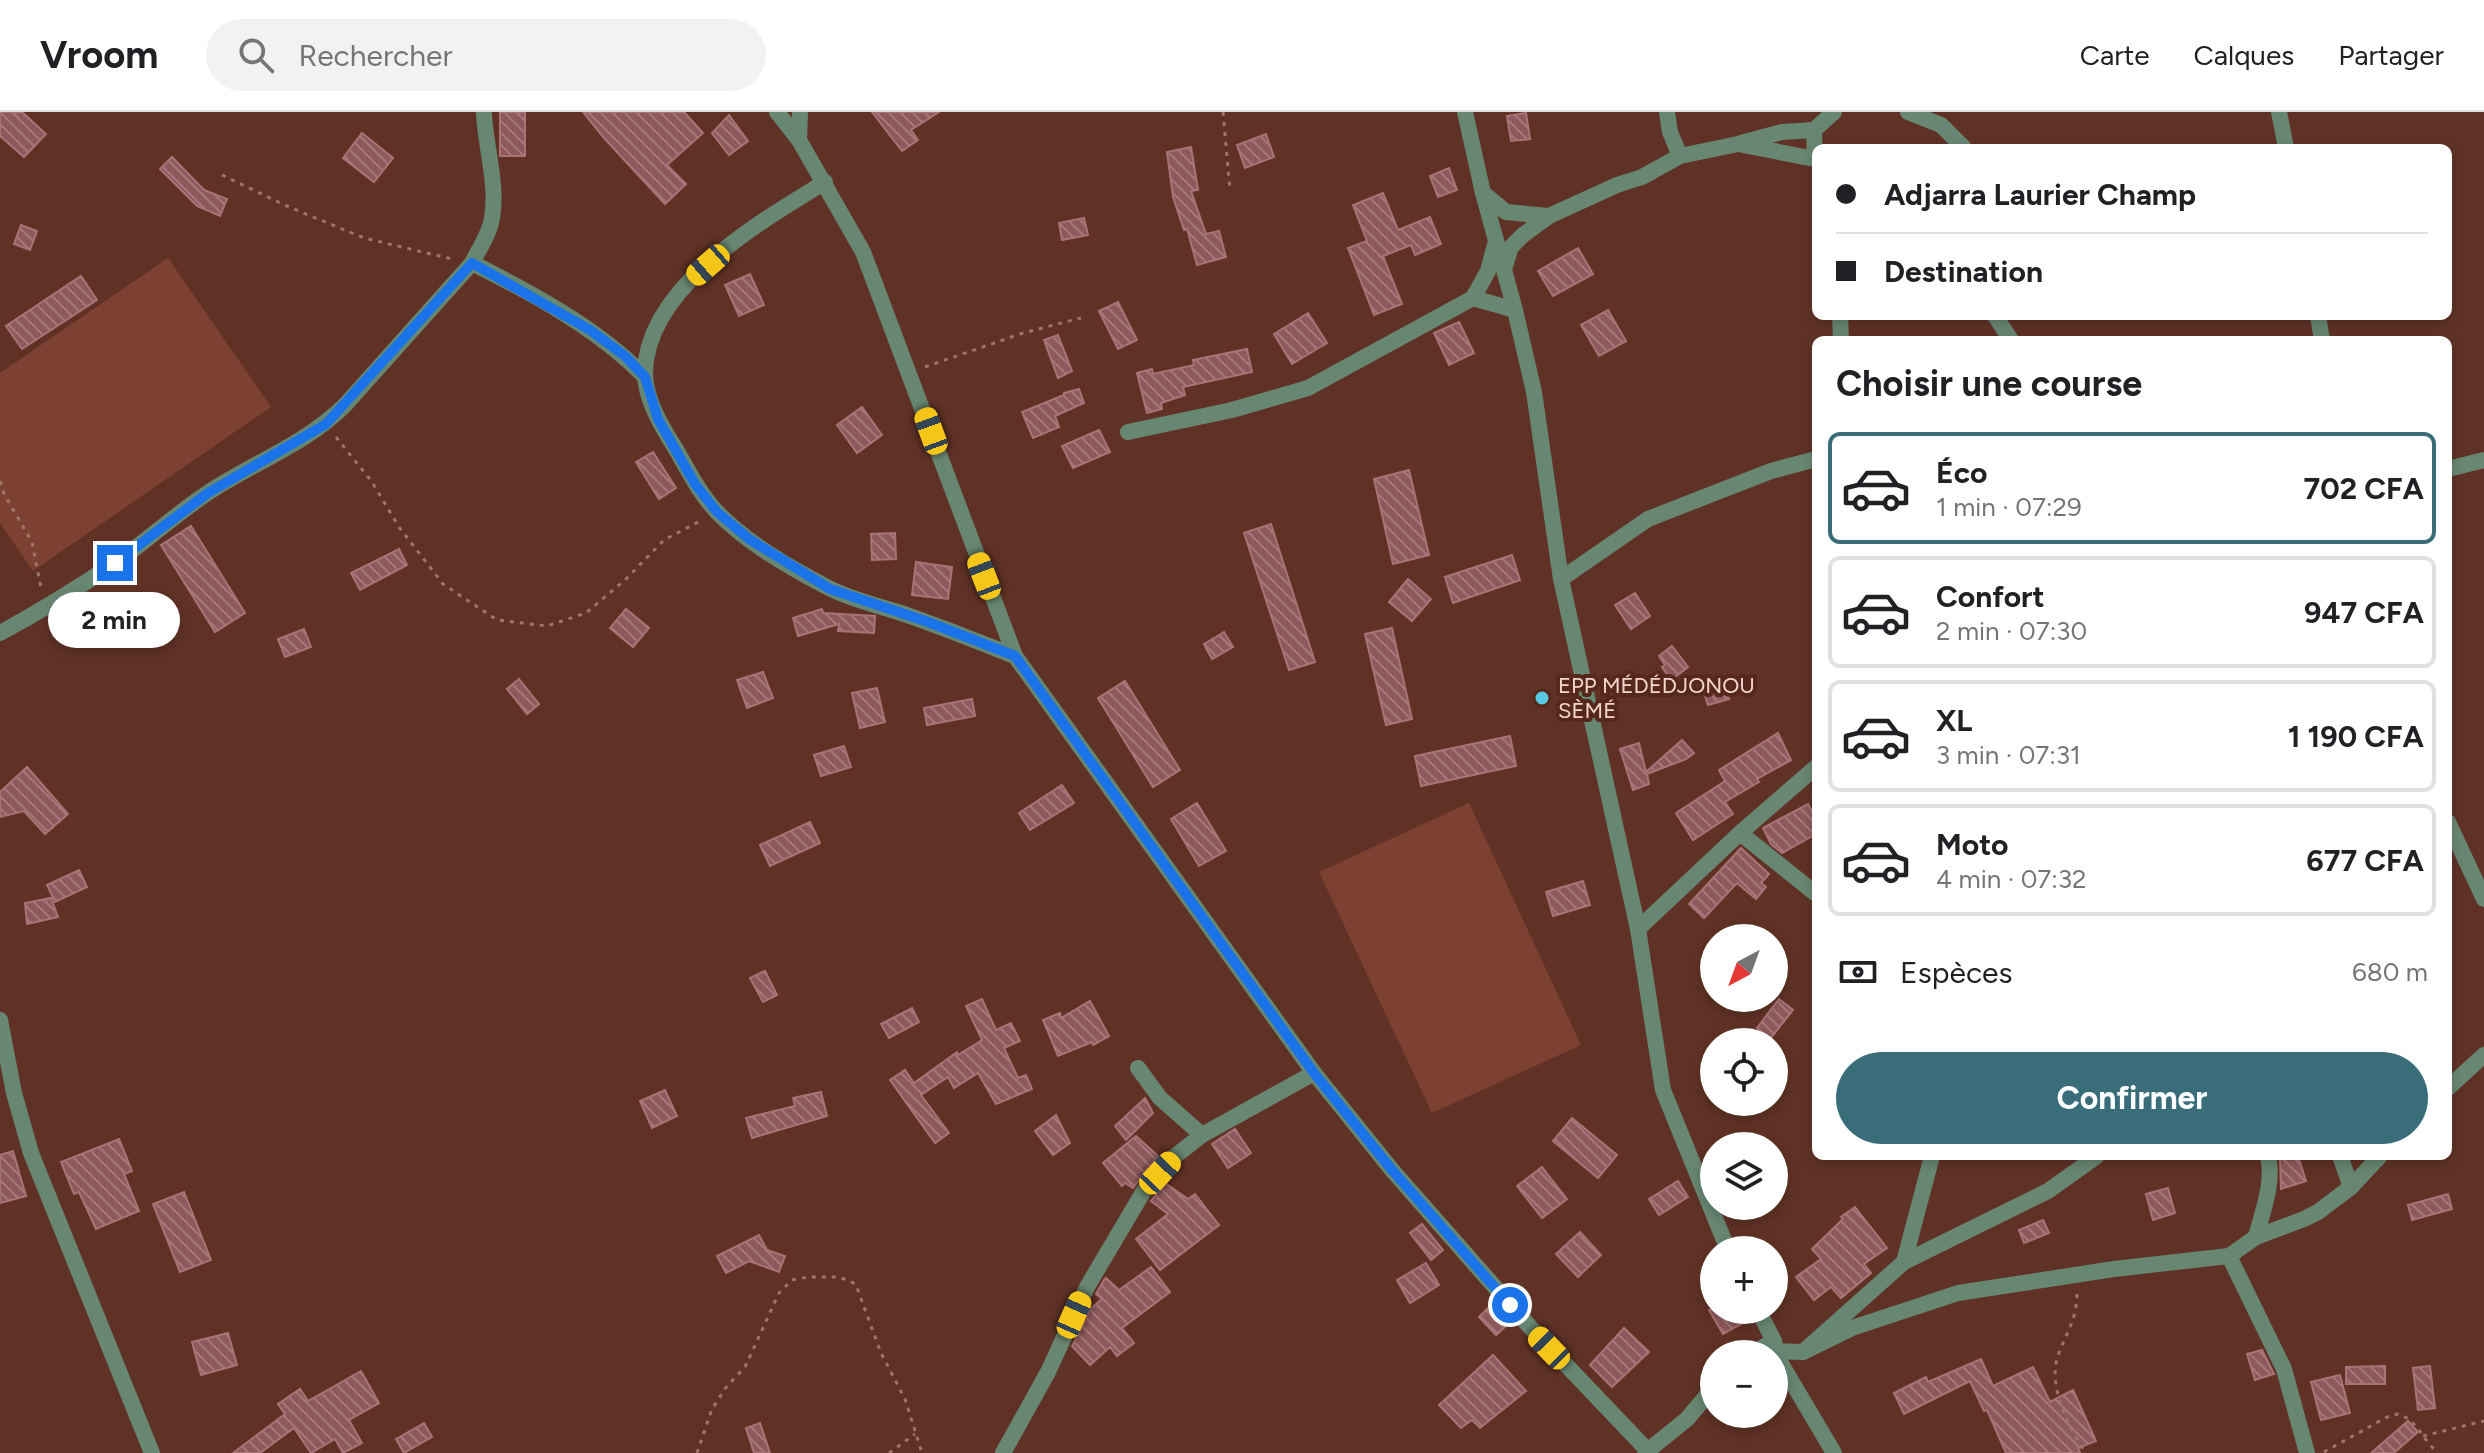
<!DOCTYPE html>
<html lang="fr">
<head>
<meta charset="utf-8">
<style>
	body { margin:0; font-family:Figtree,sans-serif; background:#f2f2f2; color:#202124; height:100vh; display:flex; flex-direction:column; font-size:30px; white-space:nowrap }
	* { box-sizing:border-box; margin:0 }
	p { font-size:26px; color:#757577 }
	.icon { flex:none; width:44px; height:44px; fill:none; stroke:currentColor; stroke-width:2; stroke-linecap:round; stroke-linejoin:round }
	.map { position:relative; flex:1; overflow:hidden }
	.sheet { position:absolute; left:1812px; top:224px; width:640px; height:824px; display:flex; flex-direction:column; background:#fff; border-radius:12px; box-shadow:0 4px 12px #0003 }
	.sheet>* { flex:none }
	.guide { position:absolute; left:1812px; top:32px; width:640px; height:176px; border-radius:12px; box-shadow:0 4px 12px #0003; display:grid; align-content:center; height:176px; padding:0 24px; background:#fff }
	.needle { width:52px; rotate:221deg }
	.buttons { position:absolute; left:1700px; top:812px; display:grid; gap:16px }
	.buttons a { display:grid; place-items:center; width:88px; height:88px; border-radius:50%; background:#fff; box-shadow:0 4px 12px #0003; font-size:40px }
	.end { position:absolute; width:36px; height:36px; margin:-18px; border:10px solid #1a73e8; background:#fff; box-shadow:0 0 0 4px #fff }
	.from { border-radius:50% }
	.bubble { position:absolute; height:56px; border-radius:28px; background:#fff; box-shadow:0 4px 12px #0003; font-size:26px; font-weight:700; line-height:56px; text-align:center }
	.car { position:absolute; width:24px; height:48px; margin:-24px -12px; border-radius:10px; box-shadow:0 0 6px 2px #0007; background:linear-gradient(#f5c518 24%,#345 0 40%,#f5c518 0 76%,#345 0 86%,#f5c518 0) }
	.guide b { display:flex; align-items:center; gap:28px; height:76px; font-size:30px }
	.guide b+b { border-top:2px solid #e0e0e0 }
	.guide i { width:20px; height:20px; background:#202124 }
	ul { padding:0; list-style:none }
	li { display:flex; align-items:center; gap:24px; height:112px; margin:0 16px 12px; padding:0 8px; border:4px solid #e0e0e0; border-radius:12px }
	li div { flex:1 }
	li b { display:block; font-size:30px }
	li em { font-style:normal; font-weight:700 }
	li.on { border-color:#396d7a }
	li>.icon { width:72px; height:72px; stroke-width:1.5 }
	h2 { padding:0 24px; font-size:36px; line-height:96px }
	.pay { display:flex; align-items:center; gap:20px; height:88px; padding:0 24px; font-size:30px }
	.pay p { margin-inline-start:auto }
	.cta { display:flex; gap:16px; margin-top:auto; padding:16px 24px }
	.cta a { flex:1; height:92px; border-radius:48px; background:#396d7a; color:#fff; font-size:32px; font-weight:700; line-height:92px; text-align:center }
	header { display:flex; align-items:center; gap:48px; box-sizing:border-box; height:112px; padding:0 40px; background:#fff; border-bottom:2px solid #e0e0e0 }
	header strong { font-size:38px }
	nav { display:flex; gap:44px; margin-inline-start:auto; font-size:28px }
	.search { width:560px; height:72px; background:#f2f2f2; display:flex; align-items:center; gap:20px; box-sizing:border-box; padding:0 28px; border-radius:44px; color:#757577; font-size:30px }
	.map>svg:first-child { display:block }
</style>
</head>
<body>
<header>
<strong>Vroom</strong>
<div class="search"><svg class="icon" aria-label="search" viewBox="0 0 24 24"><circle cx="10" cy="10" r="6"/><path d="M15 15l6 6"/></svg>Rechercher</div>
<nav><a>Carte</a><a>Calques</a><a>Partager</a></nav>
</header>
<div class="map">
<svg width="2484" height="1341" viewBox="0 0 2484 1341">
	<defs>
		<pattern id="building-back-hatch" width="6" height="6" patternUnits="userSpaceOnUse" patternTransform="scale(2)"><rect width="6" height="6" fill="#8e595c"/><path d="M-1 5l2 2M0 0l6 6M5-1l2 2" fill="none" stroke="#a4787a"/></pattern>
	</defs>
	<rect width="100%" height="100%" fill="#603226"/>
	<g fill="#7d4131">
		<polygon points="168,146 271,295 33,459 0,411 0,261"/>
		<polygon points="1469,691 1581,933 1432,1001 1319,760"/>
	</g>
	<g fill="url(#building-back-hatch)" stroke="#aa7376" stroke-width="2">
		<polygon points="0,0 22,0 46,22 24,45 0,24"/>
		<rect x="500" y="0" width="25" height="44"/>
		<polygon points="583,0 684,0 703,21 667,53 686,72 665,92 604,26"/>
		<polygon points="872,0 939,0 911,18 918,28 902,39"/>
		<polygon points="1526,1 1530,27 1511,29 1507,4"/>
		<polygon points="729,3 748,29 729,43 712,21"/>
		<polygon points="362,21 393,46 374,70 343,46"/>
		<polygon points="1266,22 1274,45 1245,56 1237,33"/>
		<polygon points="1191,35 1198,78 1191,79 1206,122 1219,119 1226,145 1197,153 1187,117 1184,118 1173,85 1167,40"/>
		<polygon points="172,45 204,78 227,87 220,104 197,94 160,57"/>
		<polygon points="1449,56 1457,78 1438,85 1430,64"/>
		<polygon points="1383,81 1398,118 1430,105 1441,132 1415,143 1411,133 1383,144 1402,192 1374,203 1348,136 1367,129 1353,93"/>
		<polygon points="1084,106 1088,123 1062,128 1059,111"/>
		<polygon points="21,113 37,119 30,138 14,132"/>
		<polygon points="1578,136 1593,162 1553,184 1538,159"/>
		<polygon points="750,162 764,193 739,204 725,173"/>
		<polygon points="81,164 97,188 22,237 6,214"/>
		<polygon points="1118,190 1137,228 1118,237 1099,199"/>
		<polygon points="1608,198 1626,229 1599,244 1581,213"/>
		<polygon points="1308,201 1327,231 1292,252 1274,222"/>
		<polygon points="1459,210 1474,241 1449,253 1434,221"/>
		<polygon points="1058,223 1072,259 1058,266 1044,228"/>
		<polygon points="1247,237 1252,260 1183,275 1185,283 1161,291 1162,297 1147,301 1137,261 1152,257 1153,262 1194,253 1193,248"/>
		<polygon points="1079,277 1084,291 1055,304 1059,315 1033,326 1022,300 1064,283 1064,281"/>
		<polygon points="862,295 882,323 857,341 837,313"/>
		<polygon points="1099,318 1110,340 1073,356 1062,334"/>
		<polygon points="653,340 676,376 659,387 636,350"/>
		<polygon points="1409,358 1429,443 1393,452 1374,367"/>
		<polygon points="1271,412 1315,550 1289,558 1244,421"/>
		<polygon points="191,414 245,501 215,520 161,433"/>
		<polygon points="895,421 896,447 872,448 871,422"/>
		<polygon points="399,437 407,453 360,478 351,461"/>
		<polygon points="1512,443 1520,468 1453,491 1445,465"/>
		<polygon points="916,450 952,455 948,487 912,483"/>
		<polygon points="1408,467 1431,487 1412,509 1389,490"/>
		<polygon points="1635,481 1650,504 1631,517 1615,493"/>
		<polygon points="626,497 649,516 633,535 610,516"/>
		<polygon points="822,497 823,501 875,504 874,521 838,519 839,512 798,524 793,506"/>
		<polygon points="1392,516 1412,607 1386,613 1365,522"/>
		<polygon points="304,517 311,535 285,545 278,527"/>
		<polygon points="1224,520 1233,535 1212,547 1204,532"/>
		<polygon points="1672,534 1688,555 1671,568 1662,555 1665,553 1659,544"/>
		<polygon points="763,560 773,586 747,596 737,568"/>
		<polygon points="519,567 539,592 527,602 507,577"/>
		<polygon points="1722,567 1729,587 1708,593 1702,574"/>
		<polygon points="1125,569 1180,658 1153,675 1098,586"/>
		<polygon points="877,576 885,610 860,616 852,581"/>
		<polygon points="972,587 975,604 927,613 924,596"/>
		<polygon points="1778,621 1791,648 1757,667 1759,670 1725,690 1733,702 1693,728 1676,701 1725,669 1719,658"/>
		<polygon points="1510,624 1516,654 1421,674 1415,644"/>
		<polygon points="1682,628 1694,641 1686,647 1647,662 1649,672 1633,678 1620,637 1639,631 1646,660"/>
		<polygon points="844,634 851,655 821,664 814,643"/>
		<polygon points="27,655 68,702 45,722 24,699 0,705 0,680"/>
		<polygon points="1062,673 1074,691 1030,718 1019,701"/>
		<polygon points="1197,691 1226,739 1199,754 1171,707"/>
		<polygon points="1808,692 1816,707 1816,722 1782,741 1771,732 1763,716"/>
		<polygon points="810,710 820,731 770,754 760,733"/>
		<polygon points="1741,736 1769,762 1761,771 1766,775 1756,787 1737,771 1704,806 1689,792"/>
		<polygon points="79,758 87,775 55,790 47,773"/>
		<polygon points="1583,769 1590,793 1553,804 1546,780"/>
		<polygon points="51,786 58,805 27,812 25,791"/>
		<polygon points="765,859 777,883 763,890 750,866"/>
		<polygon points="982,887 996,918 1011,911 1020,929 1004,936 1018,966 1026,963 1032,977 996,992 978,961 954,976 948,965 921,983 949,1021 935,1031 890,968 905,958 914,971 957,940 958,943 982,928 966,894"/>
		<polygon points="1779,887 1793,898 1770,927 1757,916"/>
		<polygon points="1090,889 1109,924 1093,933 1092,930 1058,944 1043,908 1060,901 1061,906"/>
		<polygon points="912,896 919,910 889,926 881,912"/>
		<polygon points="665,978 677,1004 652,1016 640,989"/>
		<polygon points="821,980 827,1004 752,1026 746,1006 795,994 793,986"/>
		<polygon points="1145,986 1153,1001 1126,1028 1115,1014"/>
		<polygon points="1056,1003 1070,1031 1053,1043 1035,1019"/>
		<polygon points="1572,1006 1617,1043 1598,1066 1553,1029"/>
		<polygon points="1235,1017 1251,1041 1228,1056 1212,1032"/>
		<polygon points="1136,1024 1158,1044 1133,1076 1125,1071 1122,1074 1103,1051"/>
		<polygon points="119,1027 132,1059 124,1062 139,1099 96,1117 79,1080 74,1082 61,1050"/>
		<polygon points="13,1039 26,1084 0,1091 0,1043"/>
		<polygon points="2289,1044 2298,1044 2306,1069 2281,1077 2280,1047"/>
		<polygon points="1542,1055 1567,1087 1542,1106 1517,1074"/>
		<polygon points="1678,1069 1688,1085 1659,1103 1649,1087"/>
		<polygon points="1165,1071 1188,1087 1195,1082 1219,1113 1160,1158 1136,1127 1168,1102 1151,1089"/>
		<polygon points="2168,1076 2175,1101 2153,1108 2146,1082"/>
		<polygon points="184,1080 211,1148 180,1160 153,1092"/>
		<polygon points="2448,1082 2452,1097 2412,1108 2408,1093"/>
		<polygon points="1855,1095 1887,1136 1864,1152 1871,1161 1841,1186 1831,1175 1814,1188 1796,1165 1821,1147 1812,1137 1843,1107 1841,1105"/>
		<polygon points="2043,1108 2049,1121 2024,1131 2019,1118"/>
		<polygon points="1422,1112 1443,1138 1431,1148 1410,1121"/>
		<polygon points="1580,1120 1601,1143 1578,1165 1556,1142"/>
		<polygon points="759,1123 767,1138 785,1144 779,1160 749,1149 726,1161 717,1144"/>
		<polygon points="1426,1151 1439,1173 1410,1191 1397,1168"/>
		<polygon points="1151,1155 1170,1180 1122,1216 1134,1231 1117,1244 1110,1235 1090,1253 1072,1234 1087,1207 1089,1198 1102,1187 1096,1182 1104,1168 1106,1166 1119,1178"/>
		<polygon points="1490,1194 1507,1213 1496,1223 1479,1205"/>
		<polygon points="1709,1198 1747,1198 1750,1207 1723,1222"/>
		<polygon points="1624,1216 1649,1240 1612,1275 1590,1253"/>
		<polygon points="228,1221 237,1253 201,1263 192,1230"/>
		<polygon points="2262,1238 2274,1262 2255,1268 2247,1242"/>
		<polygon points="1493,1243 1526,1279 1480,1316 1472,1308 1461,1316 1439,1293"/>
		<polygon points="1981,1247 1993,1274 2033,1255 2050,1290 2073,1278 2096,1329 2078,1336 2080,1341 2006,1341 1987,1298 1984,1299 1970,1269 1904,1302 1894,1281 1926,1265 1928,1270"/>
		<polygon points="2385,1254 2385,1272 2346,1272 2346,1255"/>
		<polygon points="2430,1254 2435,1296 2418,1298 2413,1256"/>
		<polygon points="361,1259 379,1291 349,1308 362,1331 343,1341 335,1327 311,1341 294,1316 260,1341 233,1341 285,1302 278,1292 300,1277 308,1289"/>
		<polygon points="2340,1263 2350,1301 2321,1308 2311,1270"/>
		<polygon points="2408,1309 2418,1320 2394,1341 2371,1341"/>
		<polygon points="424,1311 432,1325 404,1341 396,1327"/>
		<polygon points="760,1311 770,1341 754,1341 746,1316"/>
	</g>
	<g fill="none" stroke-linecap="round" stroke-linejoin="round">
		<g stroke="#9d756b" stroke-width="3" stroke-dasharray="4 6" stroke-linecap="butt">
			<polyline points="1223,0 1230,78"/>
			<polyline points="222,63 289,95 364,126 452,147"/>
			<polyline points="925,255 1023,221 1081,206"/>
			<polyline points="336,325 372,370 399,415 443,472 497,508 547,514 586,501 626,467 664,428 702,408"/>
			<polyline points="0,369 4,382 32,430 41,476"/>
			<path d="M 2077,1182 C 2077,1206 2067,1220 2059,1241 C 2046,1272 2069,1314 2085,1341"/>
			<polyline points="2423,1324 2484,1309"/>
			<path d="M 2324,1340 L 2387,1305 L 2398,1302 C 2418,1308 2423,1329 2438,1341"/>
			<polyline points="697,1341 712,1297 727,1274 745,1255 779,1181 792,1168 808,1165 836,1165 849,1168 856,1173 881,1241 905,1287 922,1341"/>
			<polyline points="889,1341 915,1322"/>
		</g>
		<g stroke="#688772" stroke-width="16">
			<polyline points="777,0 799,28 863,140 1015,544 1314,961 1392,1058 1530,1215 1650,1341"/>
			<polyline points="1465,0 1483,81 1515,198 1534,280 1561,467 1638,817 1663,978 1728,1138"/>
			<polyline points="1667,0 1670,20 1680,44"/>
			<polyline points="1908,0 1941,13 1964,36"/>
			<polyline points="2279,0 2286,36"/>
			<polyline points="799,28 800,0"/>
			<polyline points="1741,31 1782,20 1814,18"/>
			<path d="M 825,70 C 760,110 646,175 645,261 C 645,288 663,317 677,339 C 689,360 700,382 717,400 C 747,431 789,455 827,475 C 851,488 881,494 907,503 C 944,516 979,530 1015,544"/>
			<polyline points="1483,81 1506,100 1549,104"/>
			<path d="M 472,151 C 530,180 599,217 645,265"/>
			<polyline points="1504,157 1511,135 1523,123 1549,104 1617,73 1642,65 1680,44 1738,32 1815,47 1814,18 1834,0"/>
			<polyline points="1473,186 1488,159 1496,129"/>
			<polyline points="1840,204 1841,228"/>
			<polyline points="1995,204 2011,228"/>
			<polyline points="2318,204 2322,228"/>
			<polyline points="1128,320 1232,298 1308,276 1473,186 1515,198"/>
			<polyline points="2448,357 2484,348"/>
			<polyline points="1561,467 1648,407 1771,359 1816,347"/>
			<path d="M 0,521 C 39,500 78,476 115,451 C 148,428 178,400 212,378 C 257,349 307,331 345,293 L 472,151 C 479,137 490,121 492,106 C 498,72 485,34 484,0"/>
			<polyline points="2448,710 2484,787"/>
			<polyline points="1740,721 1816,782"/>
			<polyline points="1638,817 1740,721 1816,655"/>
			<polyline points="0,908 14,981 31,1041 152,1341"/>
			<polyline points="1138,956 1160,986 1202,1023"/>
			<polyline points="2448,976 2484,943"/>
			<polyline points="2340,1044 2351,1075"/>
			<path d="M 2256,1125 C 2263,1098 2274,1071 2268,1044"/>
			<polyline points="2229,1144 2284,1257 2307,1341"/>
			<polyline points="1904,1150 2048,1079 2097,1044"/>
			<polyline points="1758,1198 1774,1229 1776,1243 1834,1341"/>
			<polyline points="1774,1239 1803,1240 1904,1150 1932,1044"/>
			<polyline points="1803,1240 1852,1216 1958,1181 2114,1157 2229,1144 2256,1125 2304,1107 2318,1100 2351,1075 2380,1044"/>
			<polyline points="1750,1242 1774,1229"/>
			<polyline points="1003,1341 1048,1260 1087,1175 1145,1077 1174,1045 1202,1023 1314,961"/>
			<polyline points="1645,1341 1687,1307 1714,1275"/>
		</g>
	</g>
	<g fill="none" stroke-linecap="round" stroke-linejoin="round">
		<polyline stroke="#1a73e8" stroke-width="10" points="115,451 208,381 326,312 472,151 590,218 625,244 645,265 658,307 695,372 717,400 749,427 830,477 928,510 1015,544 1314,961 1392,1058 1510,1193"/>
	</g>
	<circle fill="#58c9e3" stroke="#55281b" stroke-width="3" cx="1542" cy="586" r="8"/>
	<g text-anchor="middle" dominant-baseline="central" stroke-width="8" stroke-linejoin="round" paint-order="stroke">
		<g font-size="22" fill="#f4d6ce" stroke="#55281b" text-anchor="start">
			<text x="1558" y="573">EPP MÉDÉDJONOU<tspan x="1558" dy="25">SÈMÉ</tspan></text>
		</g>
	</g>
</svg>
<div class="buttons">
<a><svg class="needle" viewBox="-14 -14 28 28"><path d="M0-13l5 13h-10z" fill="#e53935"/><path d="M0 13l5-13h-10z" fill="#757577"/></svg></a>
<a><svg class="icon" aria-label="locate" viewBox="0 0 24 24"><circle cx="12" cy="12" r="6"/><path d="M12 2v4M12 18v4M2 12h4M18 12h4"/></svg></a>
<a><svg class="icon" aria-label="layers" viewBox="0 0 24 24"><path d="M12 4l9 5-9 5-9-5zM3 14l9 5 9-5"/></svg></a>
<a>+</a>
<a>−</a>
</div>
<i class="end from" style="left:1510px;top:1193px"></i>
<i class="end" style="left:115px;top:451px"></i>
<div class="bubble" style="left:48px;top:480px;width:132px">2 min</div>
<i class="car" style="left:708px;top:153px;rotate:229deg"></i>
<i class="car" style="left:931px;top:319px;rotate:340deg"></i>
<i class="car" style="left:984px;top:464px;rotate:339deg"></i>
<i class="car" style="left:1160px;top:1061px;rotate:43deg"></i>
<i class="car" style="left:1074px;top:1203px;rotate:24deg"></i>
<i class="car" style="left:1549px;top:1236px;rotate:316deg"></i>
<div class="guide">
<b><i class="from"></i>Adjarra Laurier Champ</b>
<b><i></i>Destination</b>
</div>
<section class="sheet">
<h2>Choisir une course</h2>
<ul>
<li class="on"><svg class="icon" aria-label="car" viewBox="0 0 24 24"><path d="M5 17H2v-5l4-1 3-4h7l3 4 3 1v5h-3M9 17h6M6 11h13"/><circle cx="7" cy="17" r="2"/><circle cx="17" cy="17" r="2"/></svg><div><b>Éco</b><p>1 min · 07:29</p></div><em>702 CFA</em></li>
<li><svg class="icon" aria-label="car" viewBox="0 0 24 24"><path d="M5 17H2v-5l4-1 3-4h7l3 4 3 1v5h-3M9 17h6M6 11h13"/><circle cx="7" cy="17" r="2"/><circle cx="17" cy="17" r="2"/></svg><div><b>Confort</b><p>2 min · 07:30</p></div><em>947 CFA</em></li>
<li><svg class="icon" aria-label="car" viewBox="0 0 24 24"><path d="M5 17H2v-5l4-1 3-4h7l3 4 3 1v5h-3M9 17h6M6 11h13"/><circle cx="7" cy="17" r="2"/><circle cx="17" cy="17" r="2"/></svg><div><b>XL</b><p>3 min · 07:31</p></div><em>1 190 CFA</em></li>
<li><svg class="icon" aria-label="car" viewBox="0 0 24 24"><path d="M5 17H2v-5l4-1 3-4h7l3 4 3 1v5h-3M9 17h6M6 11h13"/><circle cx="7" cy="17" r="2"/><circle cx="17" cy="17" r="2"/></svg><div><b>Moto</b><p>4 min · 07:32</p></div><em>677 CFA</em></li>
</ul>
<div class="pay"><svg class="icon" aria-label="cash" viewBox="0 0 24 24"><path d="M3 7h18v10H3z"/><circle cx="12" cy="12" r="2"/></svg>Espèces<p>680 m</p></div>
<div class="cta"><a>Confirmer</a></div>
</section>
</div>
</body>
</html>
